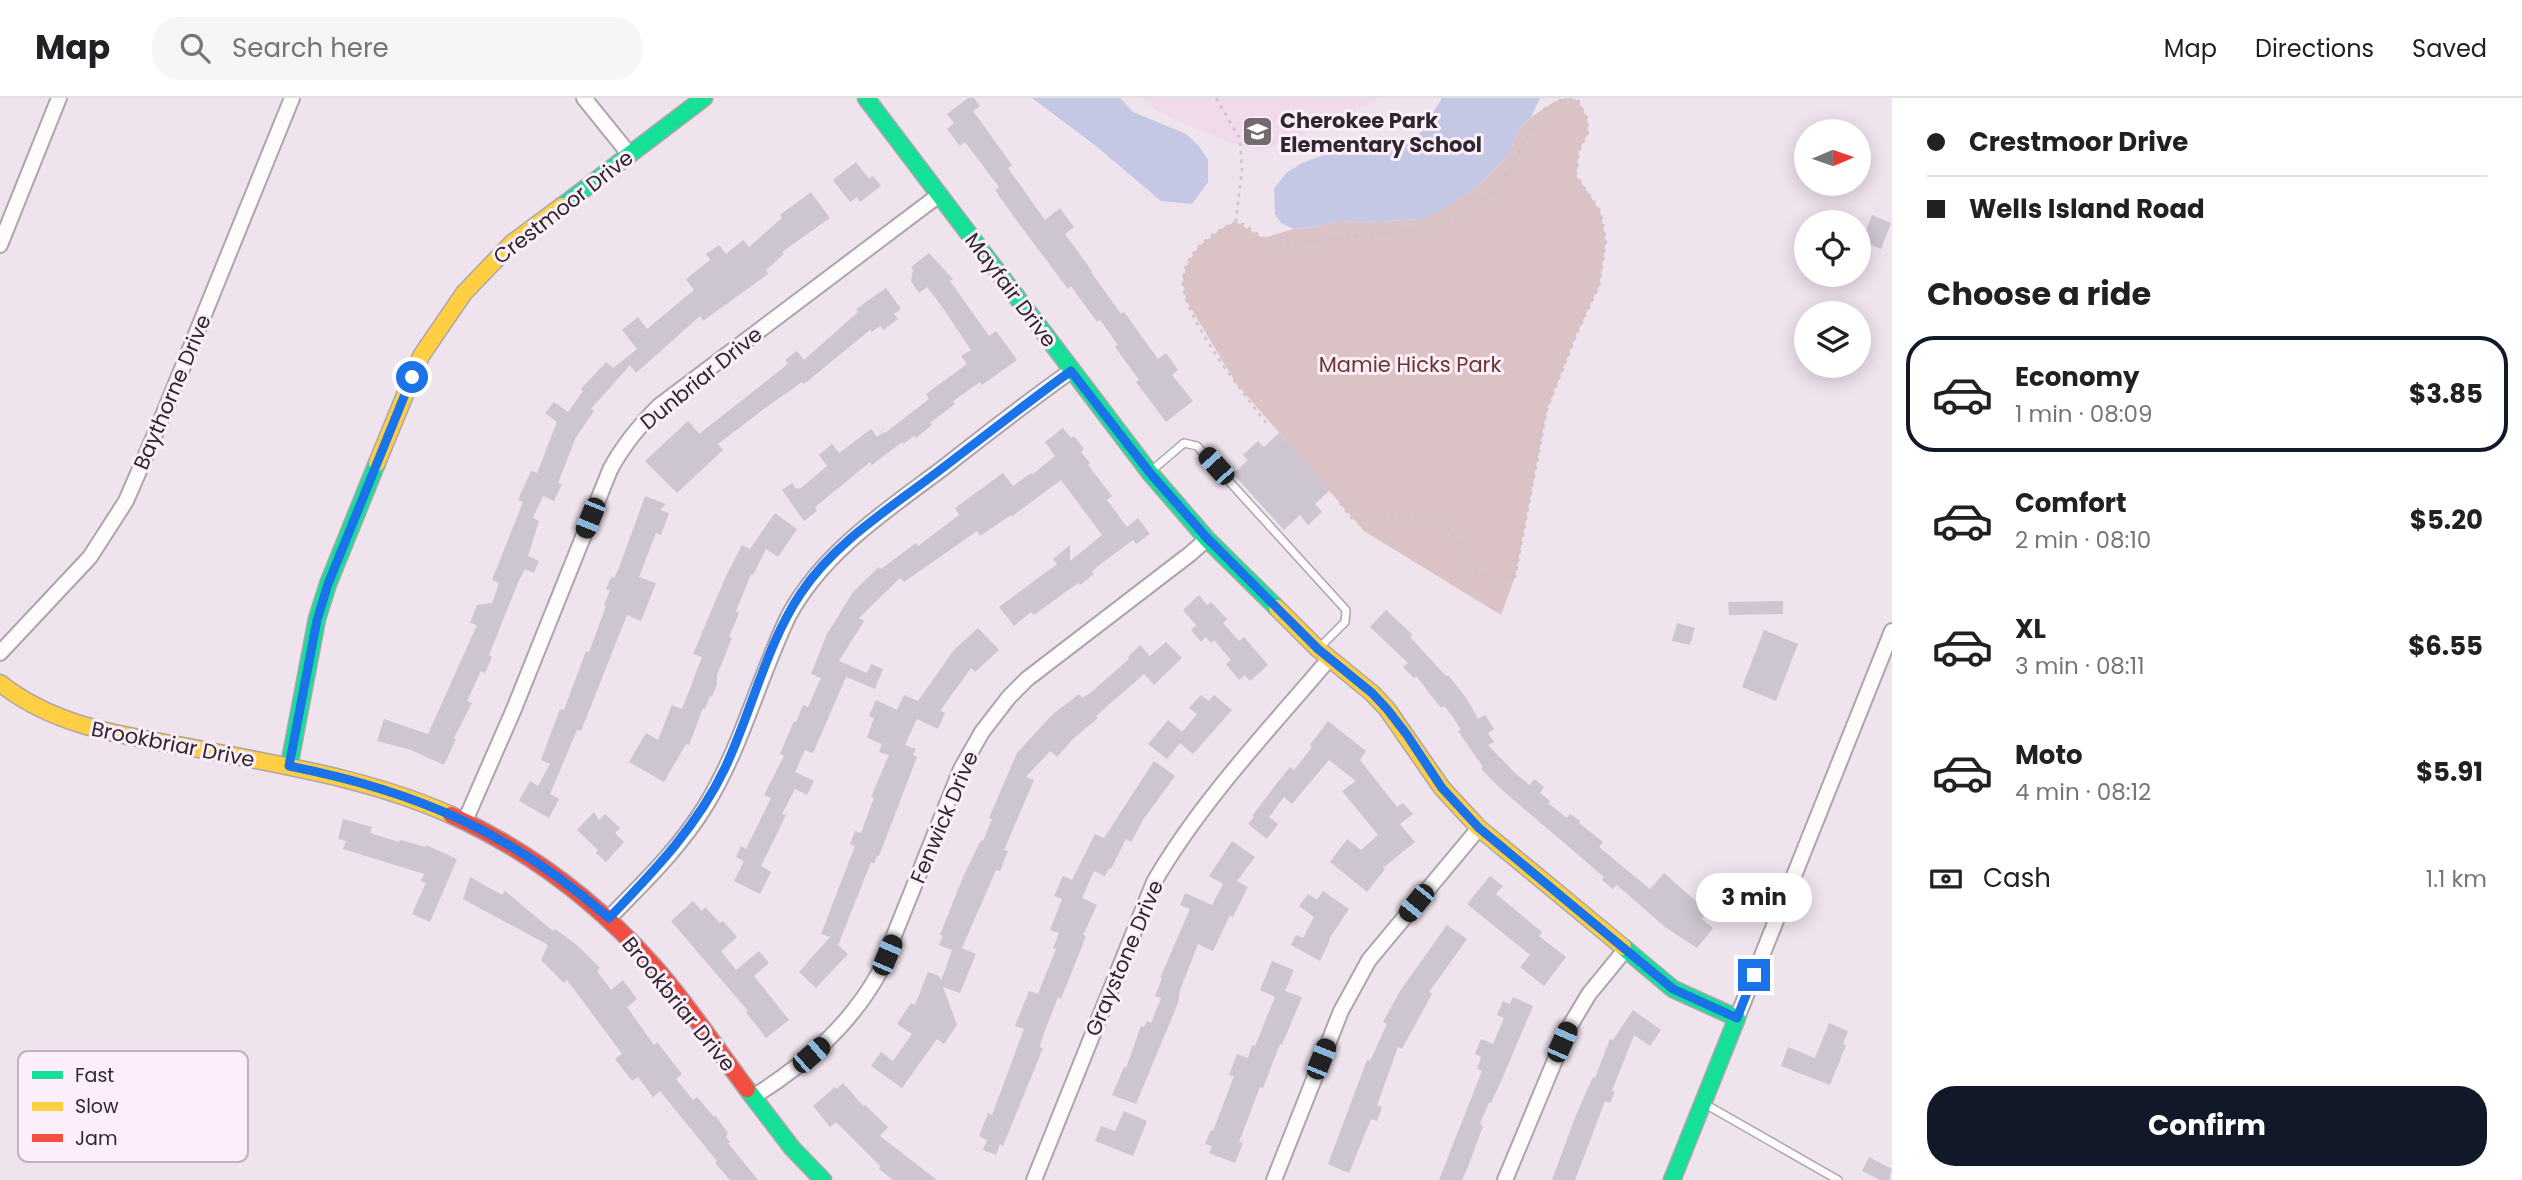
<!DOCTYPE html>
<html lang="en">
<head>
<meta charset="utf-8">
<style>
	body { margin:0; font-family:Poppins,sans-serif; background:#f6f6f6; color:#202124; height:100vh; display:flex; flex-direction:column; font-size:26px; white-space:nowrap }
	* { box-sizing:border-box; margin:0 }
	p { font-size:23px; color:#757577 }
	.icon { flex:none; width:38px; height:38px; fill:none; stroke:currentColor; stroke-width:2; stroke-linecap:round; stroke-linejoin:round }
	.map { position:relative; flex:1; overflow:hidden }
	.drawer { display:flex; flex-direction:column; background:#fff; width:630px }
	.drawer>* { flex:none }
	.guide { display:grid; align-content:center; height:154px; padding:0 35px; background:#fff }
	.needle { width:46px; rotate:88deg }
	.buttons { position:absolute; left:1794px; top:21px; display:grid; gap:14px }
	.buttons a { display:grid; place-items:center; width:77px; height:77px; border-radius:50%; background:#fff; box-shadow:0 4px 18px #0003; font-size:35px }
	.end { position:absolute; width:32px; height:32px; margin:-16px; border:9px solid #1a73e8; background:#fff; box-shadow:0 0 0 4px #fff }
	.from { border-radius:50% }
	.bubble { position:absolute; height:49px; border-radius:24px; background:#fff; box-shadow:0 4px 18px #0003; font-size:23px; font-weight:700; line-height:49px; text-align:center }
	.car { position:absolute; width:21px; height:42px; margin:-21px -10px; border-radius:9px; box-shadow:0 0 5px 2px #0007; background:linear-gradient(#222 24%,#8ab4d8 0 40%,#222 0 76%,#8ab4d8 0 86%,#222 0) }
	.guide b { display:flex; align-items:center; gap:24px; height:66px; font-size:26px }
	.guide b+b { border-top:2px solid #e0e0e0 }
	.guide i { width:18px; height:18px; background:#202124 }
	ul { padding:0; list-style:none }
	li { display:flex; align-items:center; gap:21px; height:116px; margin:0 14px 10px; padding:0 21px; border:4px solid transparent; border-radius:28px }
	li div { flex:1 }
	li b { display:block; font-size:26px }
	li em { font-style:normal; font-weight:700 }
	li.active { border-color:#111827 }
	li>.icon { width:63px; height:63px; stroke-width:1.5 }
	h2 { padding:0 35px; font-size:32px; line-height:84px }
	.pay { display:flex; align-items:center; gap:18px; height:77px; padding:0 35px; font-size:26px }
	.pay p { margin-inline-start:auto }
	.cta { display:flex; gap:14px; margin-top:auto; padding:14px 35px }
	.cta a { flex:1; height:80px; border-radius:28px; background:#111827; color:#fff; font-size:28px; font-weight:700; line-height:80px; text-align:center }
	header { display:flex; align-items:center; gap:42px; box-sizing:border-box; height:98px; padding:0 35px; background:#fff; border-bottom:2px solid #e0e0e0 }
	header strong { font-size:33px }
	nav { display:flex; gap:38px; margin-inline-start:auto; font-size:24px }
	.search { width:490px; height:63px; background:#f6f6f6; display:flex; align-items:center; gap:18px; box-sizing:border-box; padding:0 24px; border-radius:28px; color:#757577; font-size:26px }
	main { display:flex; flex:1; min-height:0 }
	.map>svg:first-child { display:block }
</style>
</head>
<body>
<header>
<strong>Map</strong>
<div class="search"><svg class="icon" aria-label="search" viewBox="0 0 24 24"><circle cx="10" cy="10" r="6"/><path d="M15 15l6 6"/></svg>Search here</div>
<nav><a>Map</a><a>Directions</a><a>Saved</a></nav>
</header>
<main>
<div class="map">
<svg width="1892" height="1082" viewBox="0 0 1892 1082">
	<rect width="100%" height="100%" fill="#efe3ee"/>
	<polygon fill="#f0daec" points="1142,0 1380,0 1332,26 1260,53 1225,43 1176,22 1156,12"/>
	<polygon fill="#dbc3c5" points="1565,0 1578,2 1587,20 1588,34 1579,53 1576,77 1600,113 1606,143 1599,188 1577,235 1547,311 1515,479 1501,517 1364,433 1236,285 1186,202 1183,181 1188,165 1199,148 1224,129 1236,124 1263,140 1294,131 1315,129 1338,123 1378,124 1421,121 1460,101 1484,82 1508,57 1520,31 1531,19 1554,4"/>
	<g fill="#c5c8e4">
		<polygon points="1032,0 1120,0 1133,14 1186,36 1199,48 1208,62 1208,84 1192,106 1161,103 1096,48"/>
		<polygon points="1442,0 1540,0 1531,19 1520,31 1508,57 1484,82 1460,101 1439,114 1421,121 1378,124 1338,123 1315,129 1294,131 1281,125 1275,116 1274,91 1286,75 1302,65 1337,52 1347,52 1359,57 1394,53 1410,45 1422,33"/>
	</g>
	<g fill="#cdc5d0">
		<polygon points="968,0 974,0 980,8 973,13 1012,67 1008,70 1045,122 1060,110 1074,129 1065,136 1092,173 1091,174 1121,216 1124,214 1158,261 1166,255 1178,272 1172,277 1193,303 1166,324 1136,284 1139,282 1115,249 1118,247 1100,222 1097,224 1071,188 1068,191 1014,119 995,92 999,89 965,44 960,48 947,31 954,25 947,16"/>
		<polygon points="856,64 869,81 873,78 881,88 860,104 857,99 850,104 833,82"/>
		<polygon points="811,94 830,120 782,154 784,156 766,172 768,176 703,223 700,218 636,275 630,267 591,311 594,313 576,339 558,385 562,386 554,403 543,398 533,420 539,423 528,458 539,463 534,475 525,471 520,480 489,557 492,559 485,575 481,573 467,603 472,605 454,640 456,641 444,667 411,652 377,643 384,621 428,636 477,527 470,525 477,507 492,505 499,485 492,482 523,404 518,402 531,373 537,375 557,324 545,315 554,304 568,314 583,293 581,291 606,264 613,270 637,251 622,232 638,219 647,231 694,192 686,181 710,162 706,156 719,147 726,156 743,142 749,149 782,120 780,117"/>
		<polygon points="1872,117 1891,125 1881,151 1862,143"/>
		<polygon points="929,155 953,181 950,183 989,238 996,233 1017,262 982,287 980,284 953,303 955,306 930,325 932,327 916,340 914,338 903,346 902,344 872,367 870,364 815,409 817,413 804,423 782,392 792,385 796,391 801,390 827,368 819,357 832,346 839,355 871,331 877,339 884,334 885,335 929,301 926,296 967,266 961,258 971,252 943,210 927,189 919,195 911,183 913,172 911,169"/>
		<polygon points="886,190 901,211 894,216 898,221 883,232 880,228 872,234 870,232 804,286 802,284 768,308 718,346 723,352 677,395 645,363 688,323 699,336 788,266 785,262 797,253 804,262 858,214 856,211"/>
		<polygon points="1063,330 1071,340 1074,338 1084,351 1081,354 1090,365 1088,367 1112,398 1107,402 1127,429 1138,420 1150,436 1136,446 1133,442 1098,468 1092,474 1094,476 1080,487 1078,485 1034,517 1031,514 1014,528 999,509 1057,466 1053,461 1070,447 1070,463 1102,437 1061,382 1011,419 1011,417 980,438 977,433 904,484 900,480 859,520 864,523 839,563 867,575 871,566 883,571 875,591 846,579 813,655 805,652 795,674 814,683 807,697 795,691 782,716 786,717 761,768 771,774 760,796 734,783 744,763 736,759 741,748 746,751 771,700 764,697 784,658 780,656 794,623 796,624 803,607 808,609 821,580 811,576 827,536 853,494 879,469 881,471 916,445 918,448 959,417 955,410 1003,375 1013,388 1031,375 1032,377 1055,358 1045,344"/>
		<polygon points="1279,335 1330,392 1315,406 1322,414 1308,427 1300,417 1284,432 1233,376 1248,362 1243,357 1258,343 1264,349"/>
		<polygon points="645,398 666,406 660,412 669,415 661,437 656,435 639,479 656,485 641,523 627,517 581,633 577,632 550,696 559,701 549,720 519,703 530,683 538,688 550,666 541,662 560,611 564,612 586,553 589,554 606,508 604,507 610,492 606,491 611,479 614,480 619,470"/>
		<polygon points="775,415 797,431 778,459 766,451 753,477 751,476 736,513 739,515 729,539 732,540 717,577 717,586 712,599 710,598 705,611 703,610 689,647 686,646 664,684 629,664 646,635 658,642 672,607 682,611 702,559 693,556 726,478 742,447 750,451"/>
		<polygon points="1199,497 1207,507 1211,504 1227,521 1223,525 1239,543 1244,539 1268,567 1250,583 1245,577 1239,582 1226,566 1231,562 1214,542 1211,545 1206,539 1201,544 1191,532 1196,527 1183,512"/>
		<polygon points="1783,503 1783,516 1729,517 1728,504"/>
		<polygon points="1386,512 1413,537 1410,539 1446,578 1448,577 1467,601 1478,621 1485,617 1494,631 1488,635 1494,644 1488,647 1516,676 1530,687 1534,681 1544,689 1540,695 1550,703 1548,705 1567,720 1570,716 1580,723 1579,725 1603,744 1599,749 1650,791 1664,775 1708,814 1702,821 1713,830 1697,850 1665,829 1617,787 1613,791 1602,782 1604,779 1502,692 1481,671 1483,669 1458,633 1461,632 1453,619 1444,608 1441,610 1416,578 1414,580 1403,569 1408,565 1370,529"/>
		<polygon points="1677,525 1695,530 1690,547 1672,543"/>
		<polygon points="978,530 999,552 975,574 971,570 940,613 945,615 938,631 917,621 905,647 916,651 913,657 917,659 879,758 877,758 874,766 871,764 838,847 848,856 816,890 799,874 830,839 821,836 855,748 850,746 855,733 861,735 874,700 871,699 889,657 879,654 882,646 867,640 874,620 869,618 876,602 897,612 904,597 918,603 954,552"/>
		<polygon points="1764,532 1798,546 1776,603 1742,589"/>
		<polygon points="1166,544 1182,560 1154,587 1144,576 1096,618 1098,620 1074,640 1057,659 1050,653 1026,679 1034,682 1004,752 1008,753 1000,773 996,772 962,850 976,856 960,895 943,889 957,927 944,946 937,941 902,990 871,968 881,954 893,963 912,936 897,926 911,905 915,907 928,874 939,878 941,883 952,852 939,847 943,838 940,837 963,779 981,742 983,743 992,721 989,720 1017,655 1052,617 1079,596 1082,600 1089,596 1129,561 1128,559 1140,547 1150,558"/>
		<polygon points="1201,597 1209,603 1214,597 1232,612 1193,656 1180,645 1167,661 1148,646 1168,622 1182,634 1197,616 1189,610"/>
		<polygon points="1328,623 1366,653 1360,662 1397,709 1403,705 1413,716 1400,726 1415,744 1383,770 1385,771 1367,794 1330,764 1347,741 1361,752 1378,737 1342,693 1356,683 1329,662 1292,706 1284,699 1269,719 1278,726 1267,741 1248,726 1254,719 1252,718 1281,680 1290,669 1294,672 1312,649 1310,647"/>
		<polygon points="1154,663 1175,678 1143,722 1131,744 1126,741 1111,771 1109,770 1105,778 1094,773 1082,800 1097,807 1083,837 1086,838 1061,901 1058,899 1041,943 1040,949 1043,950 1003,1048 1000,1046 996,1057 983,1052 987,1042 979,1038 988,1015 992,1017 1024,931 1015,928 1029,893 1038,896 1056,851 1053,850 1059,835 1050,832 1062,801 1054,798 1063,778 1072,782 1095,736 1104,740"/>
		<polygon points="594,714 599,722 605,716 620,730 615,735 624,744 606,764 596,755 598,752 577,732"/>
		<polygon points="343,721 372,729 370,735 399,744 400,742 426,749 426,747 457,761 430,824 412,816 426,785 421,783 424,776 343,751 346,743 338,741"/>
		<polygon points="1232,743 1255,759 1237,783 1248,789 1233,819 1230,817 1213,853 1198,846 1180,892 1178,905 1136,1006 1112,997 1124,969 1126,970 1141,928 1144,929 1147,923 1151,925 1161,900 1155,898 1162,880 1160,880 1190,811 1180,807 1185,795 1212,807 1223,786 1209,778"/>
		<polygon points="1490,778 1503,788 1496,796 1542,834 1539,838 1566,859 1544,888 1520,869 1530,857 1467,806"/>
		<polygon points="470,779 502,797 505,793 553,833 555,831 577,847 600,870 597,873 611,892 623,882 637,901 627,909 654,947 657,944 682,976 676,981 693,1002 697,999 714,1019 715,1017 728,1035 726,1039 730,1044 728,1045 758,1082 730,1082 715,1065 717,1063 660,993 653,999 638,979 632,983 615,961 622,956 614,945 567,882 564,885 541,862 548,847 463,801"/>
		<polygon points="1323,793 1349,811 1329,841 1330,842 1320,863 1291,847 1296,837 1303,840 1314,819 1299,808 1308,796 1317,802"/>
		<polygon points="693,803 702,813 705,809 720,825 723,823 737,839 721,853 736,872 759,853 769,865 754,878 789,922 766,940 746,914 748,913 671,823"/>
		<polygon points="1447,827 1467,841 1429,894 1432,896 1402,951 1398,949 1377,1007 1382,1009 1377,1023 1371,1021 1349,1075 1328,1066 1367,962 1370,963 1387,926 1383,924 1400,893"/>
		<polygon points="1272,863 1294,872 1285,893 1302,899 1282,947 1280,946 1263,990 1260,989 1239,1044 1243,1045 1235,1065 1209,1055 1212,1048 1205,1046 1211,1032 1213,1033 1234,978 1229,977 1237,956 1248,960 1252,947 1255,948 1275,899 1260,892"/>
		<polygon points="1513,899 1533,908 1502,981 1491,1005 1489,1004 1480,1026 1483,1028 1468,1069 1462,1082 1439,1082 1482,973 1477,971 1481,959 1475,956 1481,941 1493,946 1504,920 1497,917 1503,903 1510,906"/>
		<polygon points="1633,912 1661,932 1650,948 1634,937 1612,993 1615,994 1610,1005 1605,1003 1575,1082 1552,1082 1576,1017 1593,979 1595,980 1610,941 1613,942"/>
		<polygon points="1829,925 1848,933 1843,946 1846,947 1830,987 1781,968 1788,949 1815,960"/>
		<polygon points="843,985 863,1008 865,1007 888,1029 880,1038 937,1082 893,1082 879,1071 880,1068 836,1024 830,1029 813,1008 835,989 837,991"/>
		<polygon points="1124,1013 1147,1023 1133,1058 1095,1043 1101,1028 1115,1033"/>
		<polygon points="1869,1059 1892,1071 1889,1082 1880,1082 1862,1073"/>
	</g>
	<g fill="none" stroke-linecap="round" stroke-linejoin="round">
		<defs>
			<g id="lane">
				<polyline points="1150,374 1184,345 1197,348 1346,512 1345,524 1320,549"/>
				<polyline points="1705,1006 1838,1082"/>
			</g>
			<g id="street">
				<polyline points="584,0 630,57"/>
				<polyline points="0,147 59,0"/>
				<polyline points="0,555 90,459 126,403 162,320 292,0"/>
				<path d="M 465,723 L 514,611 L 610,372 C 623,347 639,328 659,308 L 939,97"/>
				<path d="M 609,820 C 643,785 680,750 706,707 C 742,648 759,579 789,517 C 824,453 886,413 943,370 C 985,337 1027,304 1071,273"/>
				<polyline points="1737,920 1892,533"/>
				<path d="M 753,999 C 805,966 849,929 879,875 L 961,671 L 982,634 L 1009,599 L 1027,581 L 1190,456 L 1207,441"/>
				<path d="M 1034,1082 L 1154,784 C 1201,703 1268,633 1329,561"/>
				<polyline points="1274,1082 1341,913 1369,862 1479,730"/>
				<polyline points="1505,1082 1568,931 1589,896 1625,852"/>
			</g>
			<g id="fast">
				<polyline points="866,0 1150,375 1207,441 1277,510"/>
				<polyline points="562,108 704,0"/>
				<polyline points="289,668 317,521 328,486 377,365"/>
				<polyline points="1623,849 1673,891 1737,920 1672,1082"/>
				<polyline points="747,991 792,1050 823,1082"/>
			</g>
			<g id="slow">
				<polyline points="377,365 421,258 464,195 512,145 562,108"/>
				<polyline points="1277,510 1318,551 1372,595 1387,611 1442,690 1479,730 1623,849"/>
				<path d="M 0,585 C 57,631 130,638 199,651 C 285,668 370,681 451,717"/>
			</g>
			<path id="jam" d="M 451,717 C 528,752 596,803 653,867 C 687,905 716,950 747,991"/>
		</defs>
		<use href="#lane" stroke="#ada4ac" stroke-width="10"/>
		<use href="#street" stroke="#ada4ac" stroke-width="18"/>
		<use href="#fast" stroke="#ada4ac" stroke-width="19"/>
		<use href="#slow" stroke="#ada4ac" stroke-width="19"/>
		<use href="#jam" stroke="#ada4ac" stroke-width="19"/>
		<g stroke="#cbc4c9" stroke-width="2.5" stroke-dasharray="3.5 5" stroke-linecap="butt">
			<polyline points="1216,0 1240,41 1242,71 1236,123"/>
			<path d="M 1266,325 C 1245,297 1179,215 1183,181 C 1186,152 1213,134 1236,124 L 1245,127 L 1263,140 L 1284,146 L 1416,132 L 1456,120 L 1493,94 L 1508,75 L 1541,13 L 1565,0"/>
			<polyline points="1340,405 1354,423 1379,416 1429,420 1449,430 1473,471 1492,482 1515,479 1547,311 1577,235 1599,188 1606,143 1600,113 1576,77 1579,53 1588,34 1587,20 1578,2 1567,0"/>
		</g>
		<use href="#lane" stroke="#fdfbfc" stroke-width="7"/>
		<use href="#street" stroke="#fdfbfc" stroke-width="14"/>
		<use href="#fast" stroke="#16e098" stroke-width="16"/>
		<use href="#slow" stroke="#ffcf43" stroke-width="16"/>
		<use href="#jam" stroke="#f24e42" stroke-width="16"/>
	</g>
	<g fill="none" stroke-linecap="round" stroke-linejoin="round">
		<path stroke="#1a73e8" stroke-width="9" d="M 412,279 L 328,486 L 317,522 L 289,668 C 417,693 510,734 609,820 C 653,774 697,729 725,670 C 752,613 766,547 801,495 C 834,445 889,411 936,375 C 981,341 1025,306 1071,273 L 1150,375 L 1207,440 L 1318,551 L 1372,595 L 1387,611 L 1407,637 L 1442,690 L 1479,730 L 1673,891 L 1737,920 L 1754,877"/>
	</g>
	<defs>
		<symbol id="school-square" viewBox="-11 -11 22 22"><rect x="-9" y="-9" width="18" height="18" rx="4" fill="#736971" stroke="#fceefa"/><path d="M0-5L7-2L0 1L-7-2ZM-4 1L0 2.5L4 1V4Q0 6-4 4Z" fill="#fff"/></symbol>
	</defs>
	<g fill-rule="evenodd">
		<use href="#school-square" x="1240" y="16" width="35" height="35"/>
	</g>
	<g text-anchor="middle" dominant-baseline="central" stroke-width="6" stroke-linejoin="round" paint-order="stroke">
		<g font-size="21" font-weight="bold" fill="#30272e" stroke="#fceefa" text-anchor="start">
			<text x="1280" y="22">Cherokee Park<tspan x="1280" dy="24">Elementary School</tspan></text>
		</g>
		<g font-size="21" fill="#30272e" stroke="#fceefa">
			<text transform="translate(563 109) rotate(-38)">Crestmoor Drive</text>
			<text transform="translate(1011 192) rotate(53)">Mayfair Drive</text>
			<text transform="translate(701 280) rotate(-39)">Dunbriar Drive</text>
			<text transform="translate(172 294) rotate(-67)">Baythorne Drive</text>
			<text transform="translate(173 646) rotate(11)">Brookbriar Drive</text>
			<text transform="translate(944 719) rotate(-67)">Fenwick Drive</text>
			<text transform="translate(1124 860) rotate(-67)">Graystone Drive</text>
			<text transform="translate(679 906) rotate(51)">Brookbriar Drive</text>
		</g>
		<g font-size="21" fill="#6d362d" stroke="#fceefa">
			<text x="1410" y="266">Mamie Hicks Park</text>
		</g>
	</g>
	<rect x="18" y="953" width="230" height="111" rx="10" fill="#fceefa" stroke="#bfb2bd" stroke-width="2"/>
	<rect x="32" y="973" width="31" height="8" fill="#16e098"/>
	<rect x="32" y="1004" width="31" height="9" fill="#ffcf43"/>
	<rect x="32" y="1036" width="31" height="8" fill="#f24e42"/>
	<g font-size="19" fill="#30272e">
		<text x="75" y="984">Fast</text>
		<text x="75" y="1015">Slow</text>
		<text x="75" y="1047">Jam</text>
	</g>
</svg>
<div class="buttons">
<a><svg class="needle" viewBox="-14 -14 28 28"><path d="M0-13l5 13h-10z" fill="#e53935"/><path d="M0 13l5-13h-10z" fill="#757577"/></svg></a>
<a><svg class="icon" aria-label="locate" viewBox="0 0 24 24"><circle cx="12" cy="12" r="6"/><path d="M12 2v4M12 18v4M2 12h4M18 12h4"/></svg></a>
<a><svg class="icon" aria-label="layers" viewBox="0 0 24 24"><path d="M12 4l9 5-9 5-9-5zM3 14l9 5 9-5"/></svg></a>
</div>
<i class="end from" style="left:412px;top:279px"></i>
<i class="end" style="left:1754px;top:877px"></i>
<div class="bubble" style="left:1696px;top:775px;width:116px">3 min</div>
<i class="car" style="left:1216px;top:368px;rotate:318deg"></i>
<i class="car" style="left:590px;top:420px;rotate:202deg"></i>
<i class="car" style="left:1416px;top:805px;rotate:219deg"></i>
<i class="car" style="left:887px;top:857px;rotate:23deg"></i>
<i class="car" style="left:1562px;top:944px;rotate:24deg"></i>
<i class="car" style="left:811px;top:957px;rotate:49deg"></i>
<i class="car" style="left:1321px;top:961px;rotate:22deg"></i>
</div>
<section class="drawer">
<div class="guide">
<b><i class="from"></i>Crestmoor Drive</b>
<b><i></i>Wells Island Road</b>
</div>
<h2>Choose a ride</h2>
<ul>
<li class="active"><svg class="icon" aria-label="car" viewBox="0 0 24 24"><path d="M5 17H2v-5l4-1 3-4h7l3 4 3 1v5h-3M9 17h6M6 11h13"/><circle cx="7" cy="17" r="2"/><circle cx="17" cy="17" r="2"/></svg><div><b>Economy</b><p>1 min · 08:09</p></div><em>$3.85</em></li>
<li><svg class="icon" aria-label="car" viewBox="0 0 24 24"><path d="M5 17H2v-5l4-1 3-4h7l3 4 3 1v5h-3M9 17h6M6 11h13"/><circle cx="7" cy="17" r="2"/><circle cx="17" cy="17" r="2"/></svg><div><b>Comfort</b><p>2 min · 08:10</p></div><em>$5.20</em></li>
<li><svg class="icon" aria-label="car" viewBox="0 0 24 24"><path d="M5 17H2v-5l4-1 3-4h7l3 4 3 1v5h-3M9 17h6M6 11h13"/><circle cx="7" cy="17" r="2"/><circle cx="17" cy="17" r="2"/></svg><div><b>XL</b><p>3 min · 08:11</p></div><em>$6.55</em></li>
<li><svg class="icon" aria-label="car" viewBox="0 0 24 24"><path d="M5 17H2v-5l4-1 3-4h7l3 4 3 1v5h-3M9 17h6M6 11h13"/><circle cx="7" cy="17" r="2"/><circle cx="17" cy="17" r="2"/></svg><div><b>Moto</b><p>4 min · 08:12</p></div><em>$5.91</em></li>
</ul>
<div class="pay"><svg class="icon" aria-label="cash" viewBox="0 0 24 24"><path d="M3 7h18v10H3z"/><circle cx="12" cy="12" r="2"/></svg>Cash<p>1.1 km</p></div>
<div class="cta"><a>Confirm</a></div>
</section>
</main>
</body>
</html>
